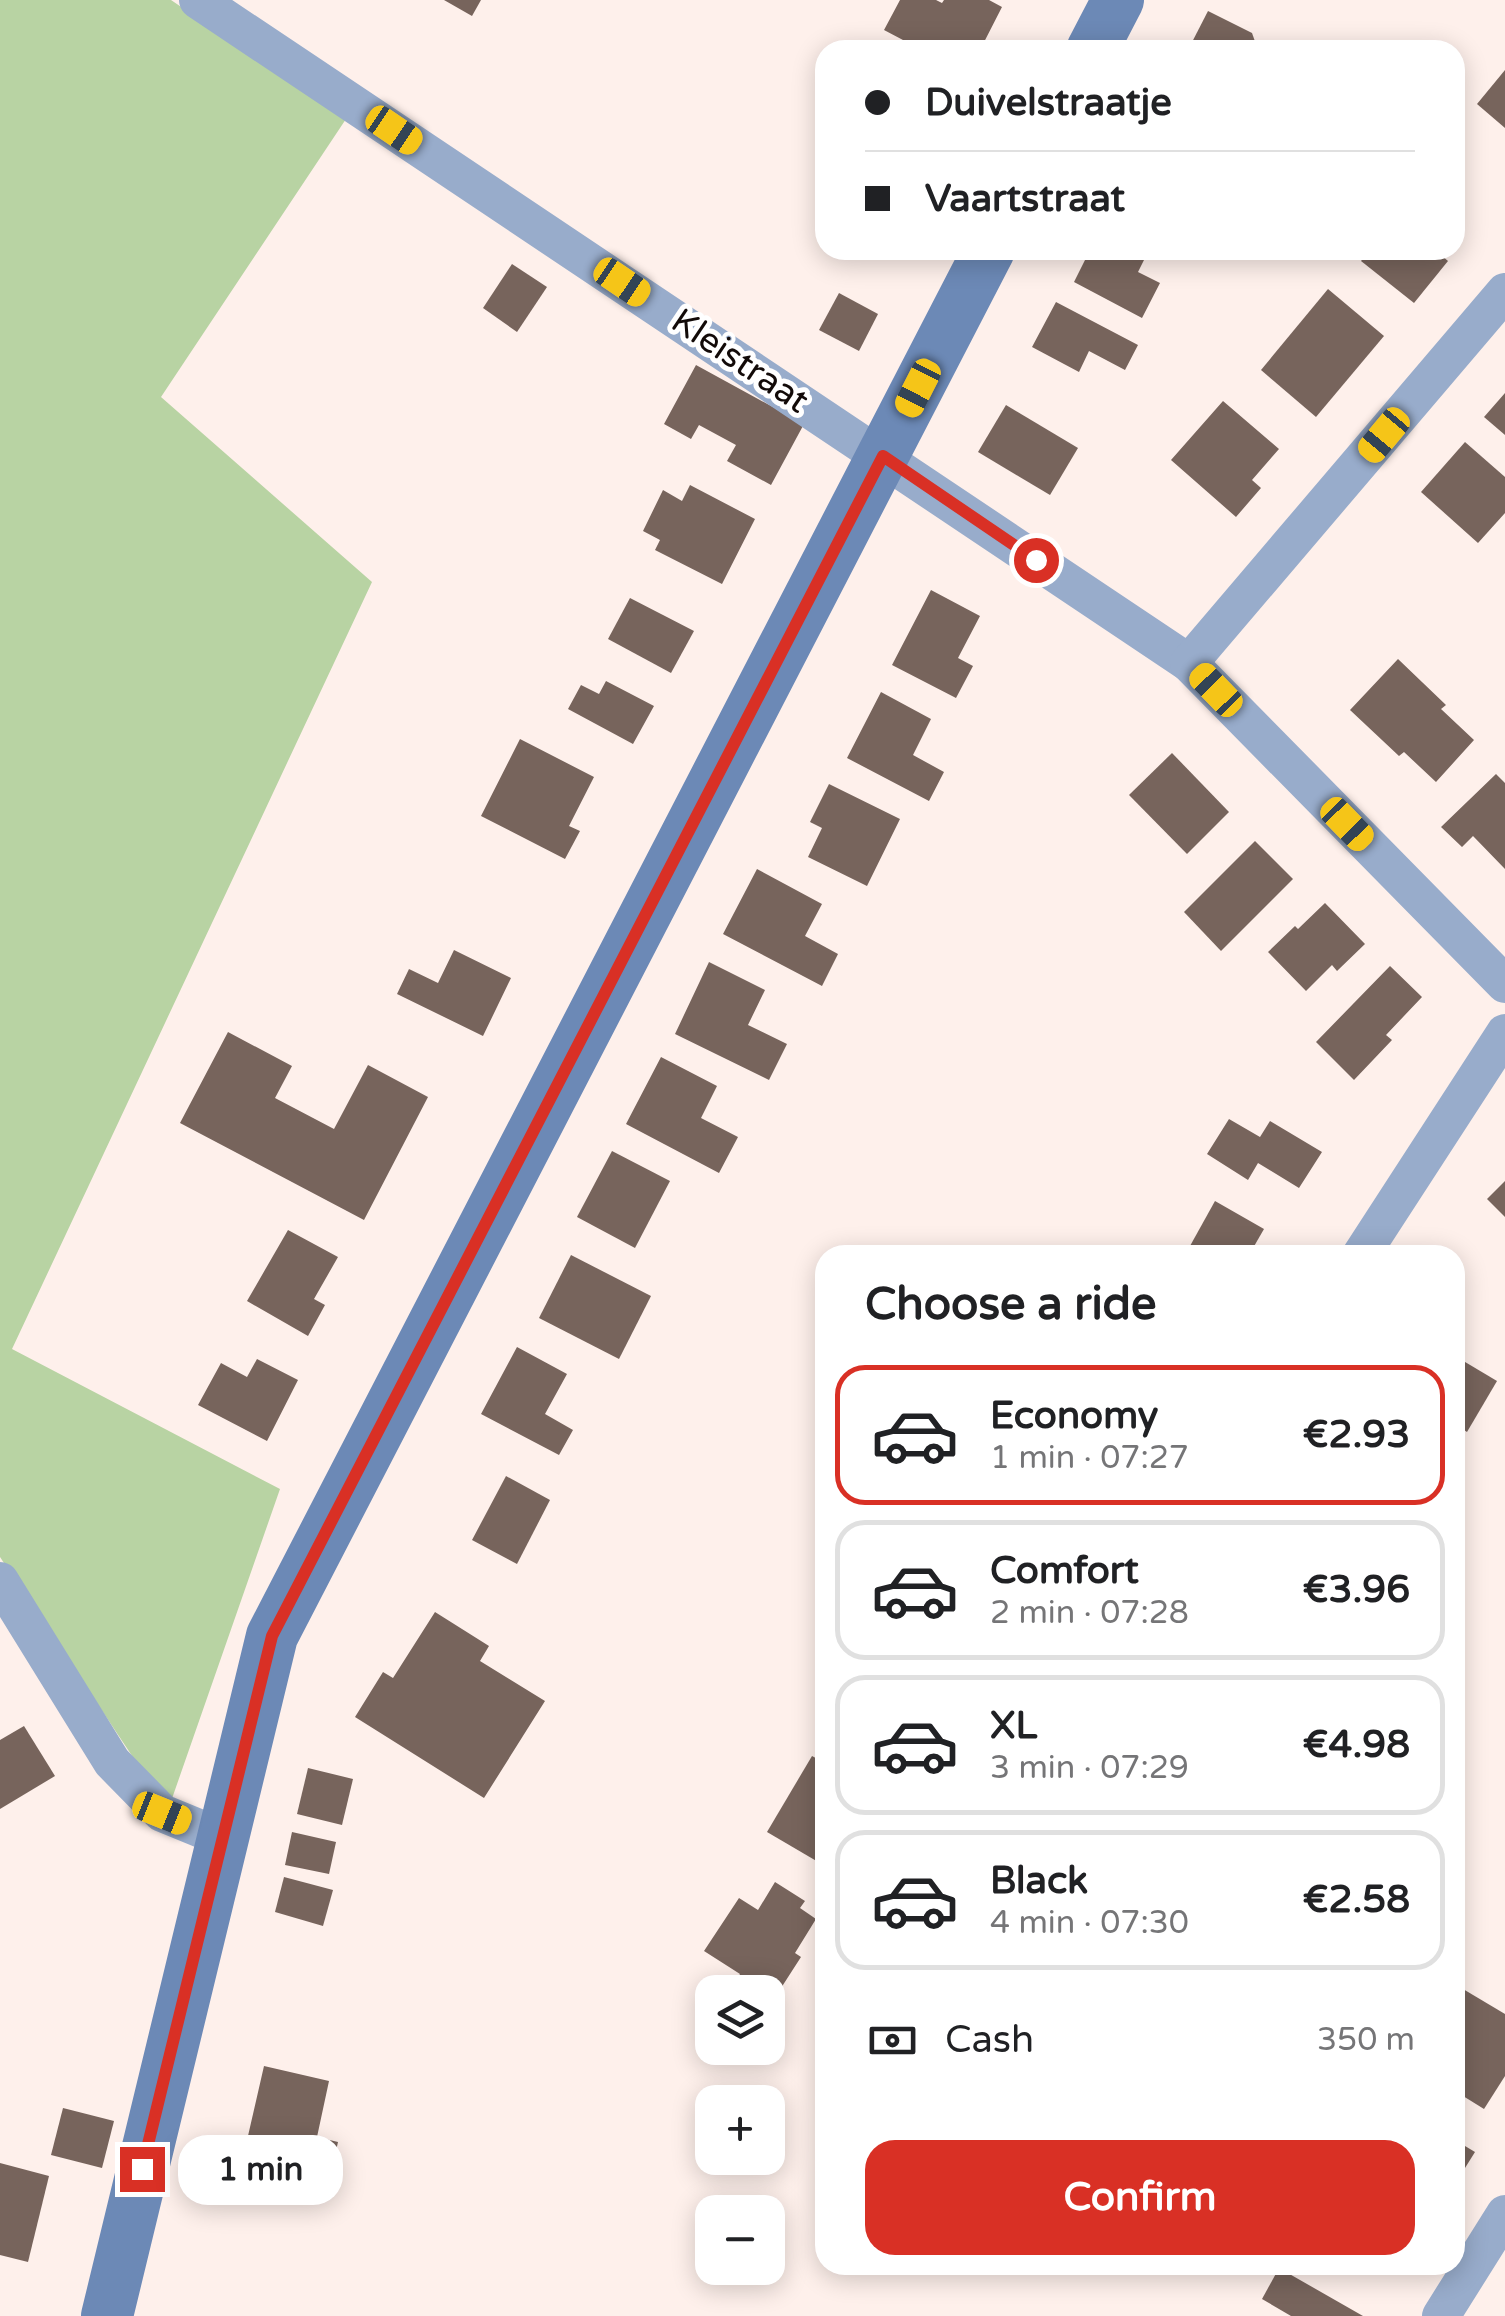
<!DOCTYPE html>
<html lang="en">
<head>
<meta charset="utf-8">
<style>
	body { margin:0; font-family:"Varela Round",sans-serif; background:#f2f2f2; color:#202124; height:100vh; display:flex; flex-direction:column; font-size:38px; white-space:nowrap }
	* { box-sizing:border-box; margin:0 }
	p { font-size:32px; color:#757577 }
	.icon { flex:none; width:55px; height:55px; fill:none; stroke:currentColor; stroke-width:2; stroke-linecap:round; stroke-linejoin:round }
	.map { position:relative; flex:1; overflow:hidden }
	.sheet { position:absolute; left:815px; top:1245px; width:650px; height:1030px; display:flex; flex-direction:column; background:#fff; border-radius:30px; box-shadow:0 5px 25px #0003 }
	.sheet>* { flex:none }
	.hud { position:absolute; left:815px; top:40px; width:650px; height:220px; border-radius:30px; box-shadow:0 5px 25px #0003; display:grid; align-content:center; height:220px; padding:0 50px; background:#fff }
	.fabs { position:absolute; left:695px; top:1975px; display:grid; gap:20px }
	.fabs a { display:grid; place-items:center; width:90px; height:90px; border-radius:20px; background:#fff; box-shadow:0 5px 25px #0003; font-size:50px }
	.end { position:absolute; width:45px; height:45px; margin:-22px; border:12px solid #d93025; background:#fff; box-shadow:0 0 0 5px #fff }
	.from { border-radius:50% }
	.bubble { position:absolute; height:70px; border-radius:30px; background:#fff; box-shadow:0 5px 25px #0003; font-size:32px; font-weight:700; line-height:70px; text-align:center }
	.car { position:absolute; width:30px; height:60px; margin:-30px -15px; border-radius:12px; box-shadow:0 0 8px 2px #0007; background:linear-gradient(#f5c518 24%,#345 0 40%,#f5c518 0 76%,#345 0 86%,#f5c518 0) }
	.hud b { display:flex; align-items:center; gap:35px; height:95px; font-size:38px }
	.hud b+b { border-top:2px solid #e0e0e0 }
	.hud i { width:25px; height:25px; background:#202124 }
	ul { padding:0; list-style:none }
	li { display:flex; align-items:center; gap:30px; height:140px; margin:0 20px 15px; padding:0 30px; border:5px solid #e0e0e0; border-radius:30px }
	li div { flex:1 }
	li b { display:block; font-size:38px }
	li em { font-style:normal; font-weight:700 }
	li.active { border-color:#d93025 }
	li>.icon { width:90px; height:90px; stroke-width:1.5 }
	h2 { padding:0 50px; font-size:45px; line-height:120px }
	.pay { display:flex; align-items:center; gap:25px; height:110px; padding:0 50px; font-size:38px }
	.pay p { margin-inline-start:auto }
	.button { display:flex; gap:20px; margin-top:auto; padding:20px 50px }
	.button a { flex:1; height:115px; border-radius:30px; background:#d93025; color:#fff; font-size:40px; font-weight:700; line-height:115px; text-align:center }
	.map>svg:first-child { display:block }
</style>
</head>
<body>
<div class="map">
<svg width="1505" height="2316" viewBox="0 0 1505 2316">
	<rect width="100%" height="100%" fill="#fef0eb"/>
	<polygon fill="#b8d3a3" points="0,0 171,0 346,119 161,397 372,582 12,1349 280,1489 168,1810 0,1557"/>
	<g fill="#77645c">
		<polygon points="444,0 481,0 472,16"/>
		<polygon points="900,0 936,0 942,3 944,0 989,0 1002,7 980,50 922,50 884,30"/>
		<polygon points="1208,11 1252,33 1258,50 1188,50"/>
		<polygon points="1505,70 1505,128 1477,104"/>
		<polygon points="1090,250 1149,250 1138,272 1160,283 1142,318 1074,282"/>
		<polygon points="1370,250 1435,250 1448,261 1414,303 1361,261"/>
		<polygon points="512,264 547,287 517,332 483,308"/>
		<polygon points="1328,289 1384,336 1316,417 1261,370"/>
		<polygon points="839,293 878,314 859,351 819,330"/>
		<polygon points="1056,302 1138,345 1125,370 1089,351 1079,372 1032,347"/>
		<polygon points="696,365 804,424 771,485 727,461 736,445 699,425 691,439 664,424"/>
		<polygon points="1505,393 1505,435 1484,417"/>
		<polygon points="1223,401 1279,449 1252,480 1261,488 1236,517 1171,460"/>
		<polygon points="1006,405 1078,448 1050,495 978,452"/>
		<polygon points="1465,442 1505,477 1505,513 1478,543 1421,492"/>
		<polygon points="690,485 755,519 722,584 655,550 660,540 643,531 663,490 682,501"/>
		<polygon points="931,590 980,616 958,658 973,666 956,698 892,665"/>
		<polygon points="630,598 694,631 671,673 608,639"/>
		<polygon points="1398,659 1446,705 1441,709 1474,740 1436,782 1404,752 1399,756 1350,710"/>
		<polygon points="606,681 654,706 633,744 568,709 581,685 599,694"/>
		<polygon points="881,692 931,719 913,755 944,772 929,801 847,758"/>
		<polygon points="520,739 594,777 569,826 580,831 565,859 481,816"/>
		<polygon points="1172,753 1229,812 1187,854 1129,795"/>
		<polygon points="1496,774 1505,783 1505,869 1473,836 1462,847 1441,827"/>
		<polygon points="829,784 900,819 867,886 808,857 822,828 810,822"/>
		<polygon points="1255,841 1293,879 1221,951 1184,912"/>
		<polygon points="757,869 822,904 805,936 838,954 822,986 723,934"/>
		<polygon points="1325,903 1365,944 1337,971 1332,965 1306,991 1268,952 1295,926 1298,929"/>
		<polygon points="454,950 511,978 483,1036 397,994 409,969 438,983"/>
		<polygon points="709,962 765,990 748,1025 787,1044 769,1080 675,1034"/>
		<polygon points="1390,966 1422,997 1386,1035 1392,1040 1354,1080 1316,1042"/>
		<polygon points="228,1032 292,1066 275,1098 334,1129 368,1065 428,1097 364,1220 180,1123"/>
		<polygon points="661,1057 717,1086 701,1118 738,1137 719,1173 626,1124"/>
		<polygon points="1229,1119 1260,1137 1270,1121 1322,1152 1299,1188 1258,1163 1248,1180 1207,1154"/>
		<polygon points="612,1151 670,1181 635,1248 577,1217"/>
		<polygon points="1505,1181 1505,1217 1487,1199"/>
		<polygon points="1215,1201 1264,1229 1249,1255 1185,1255"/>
		<polygon points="288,1230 338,1257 314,1299 325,1305 308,1336 247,1301"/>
		<polygon points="571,1255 651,1296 619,1359 539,1318"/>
		<polygon points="517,1347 567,1374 545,1414 573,1430 559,1455 481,1414"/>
		<polygon points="1455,1356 1497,1381 1467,1432 1455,1424"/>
		<polygon points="257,1359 298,1380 267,1441 198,1405 221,1363 247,1377"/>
		<polygon points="506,1476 550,1500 517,1564 472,1540"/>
		<polygon points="435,1612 489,1646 480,1661 545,1701 484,1798 355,1717 383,1672 393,1678"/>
		<polygon points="24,1726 55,1776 0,1809 0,1740"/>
		<polygon points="812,1756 825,1763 825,1866 767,1832"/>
		<polygon points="308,1768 353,1779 342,1825 297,1814"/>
		<polygon points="292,1832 336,1842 329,1874 285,1865"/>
		<polygon points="284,1877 333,1890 323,1926 275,1912"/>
		<polygon points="775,1882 805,1901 800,1908 816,1919 795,1953 801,1957 772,2002 768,1999 768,1992 757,1992 737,1979 740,1974 704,1951 739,1898 758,1910"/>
		<polygon points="1463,1989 1505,2014 1505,2076 1484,2109 1455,2091 1455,2002"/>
		<polygon points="264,2066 329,2081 317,2137 338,2142 329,2182 242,2162"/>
		<polygon points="63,2108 114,2121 102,2168 51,2155"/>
		<polygon points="1455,2140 1475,2152 1455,2184"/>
		<polygon points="0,2163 49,2176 28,2262 0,2255"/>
		<polygon points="1279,2268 1363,2316 1291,2316 1262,2299"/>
	</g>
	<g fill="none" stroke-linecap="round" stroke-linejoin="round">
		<g stroke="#98accb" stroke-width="38">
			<polyline points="198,0 1189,663 1505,984"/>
			<polyline points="1189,663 1505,292"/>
			<polyline points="1361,1255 1505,1033"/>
			<polyline points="0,1581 112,1762 162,1813 223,1838"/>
			<polyline points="1441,2316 1505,2214"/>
		</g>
		<g stroke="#6c89b6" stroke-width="52">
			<polyline points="1092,50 1118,0"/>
			<polyline points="107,2316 272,1636 989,250"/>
		</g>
	</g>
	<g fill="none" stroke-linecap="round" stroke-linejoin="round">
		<polyline stroke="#d93025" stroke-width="12" points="142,2169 272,1636 883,456 1036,560"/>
	</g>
	<g text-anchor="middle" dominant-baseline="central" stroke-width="10" stroke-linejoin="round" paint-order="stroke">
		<g font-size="35" fill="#120a08" stroke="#fff">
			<text transform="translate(740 361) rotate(34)">Kleistraat</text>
		</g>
	</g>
</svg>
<div class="fabs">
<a><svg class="icon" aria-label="layers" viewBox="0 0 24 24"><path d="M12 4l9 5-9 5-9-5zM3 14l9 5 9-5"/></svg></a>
<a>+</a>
<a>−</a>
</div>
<i class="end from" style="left:1036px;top:560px"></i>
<i class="end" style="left:142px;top:2169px"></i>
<div class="bubble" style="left:178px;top:2135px;width:165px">1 min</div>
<i class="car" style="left:394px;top:130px;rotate:124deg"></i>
<i class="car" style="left:622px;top:282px;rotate:124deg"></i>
<i class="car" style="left:918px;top:388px;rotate:207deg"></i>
<i class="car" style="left:1384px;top:435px;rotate:220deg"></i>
<i class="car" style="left:1216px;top:690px;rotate:316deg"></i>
<i class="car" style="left:1347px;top:824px;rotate:136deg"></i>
<i class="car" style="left:162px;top:1813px;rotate:112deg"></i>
<div class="hud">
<b><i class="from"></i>Duivelstraatje</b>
<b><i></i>Vaartstraat</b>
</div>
<section class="sheet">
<h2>Choose a ride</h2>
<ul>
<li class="active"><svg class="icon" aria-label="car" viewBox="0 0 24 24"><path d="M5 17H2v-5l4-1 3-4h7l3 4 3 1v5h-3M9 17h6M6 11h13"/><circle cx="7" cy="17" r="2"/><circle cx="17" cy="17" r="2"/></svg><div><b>Economy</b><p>1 min · 07:27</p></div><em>€2.93</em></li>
<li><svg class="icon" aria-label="car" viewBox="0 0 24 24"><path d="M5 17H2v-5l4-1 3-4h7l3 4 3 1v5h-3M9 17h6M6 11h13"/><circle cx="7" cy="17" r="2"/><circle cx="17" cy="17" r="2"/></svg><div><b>Comfort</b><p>2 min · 07:28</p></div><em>€3.96</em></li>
<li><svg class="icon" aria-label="car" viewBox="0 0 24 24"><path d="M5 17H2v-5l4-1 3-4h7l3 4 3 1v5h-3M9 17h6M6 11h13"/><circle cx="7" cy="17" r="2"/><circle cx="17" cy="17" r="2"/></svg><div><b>XL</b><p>3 min · 07:29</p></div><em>€4.98</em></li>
<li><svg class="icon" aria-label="car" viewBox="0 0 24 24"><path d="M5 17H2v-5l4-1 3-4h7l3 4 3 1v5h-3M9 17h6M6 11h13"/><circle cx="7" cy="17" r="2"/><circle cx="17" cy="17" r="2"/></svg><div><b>Black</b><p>4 min · 07:30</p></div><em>€2.58</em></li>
</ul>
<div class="pay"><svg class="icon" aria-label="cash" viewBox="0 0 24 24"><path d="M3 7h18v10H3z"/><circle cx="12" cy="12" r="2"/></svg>Cash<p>350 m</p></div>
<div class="button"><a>Confirm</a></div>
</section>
</div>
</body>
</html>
